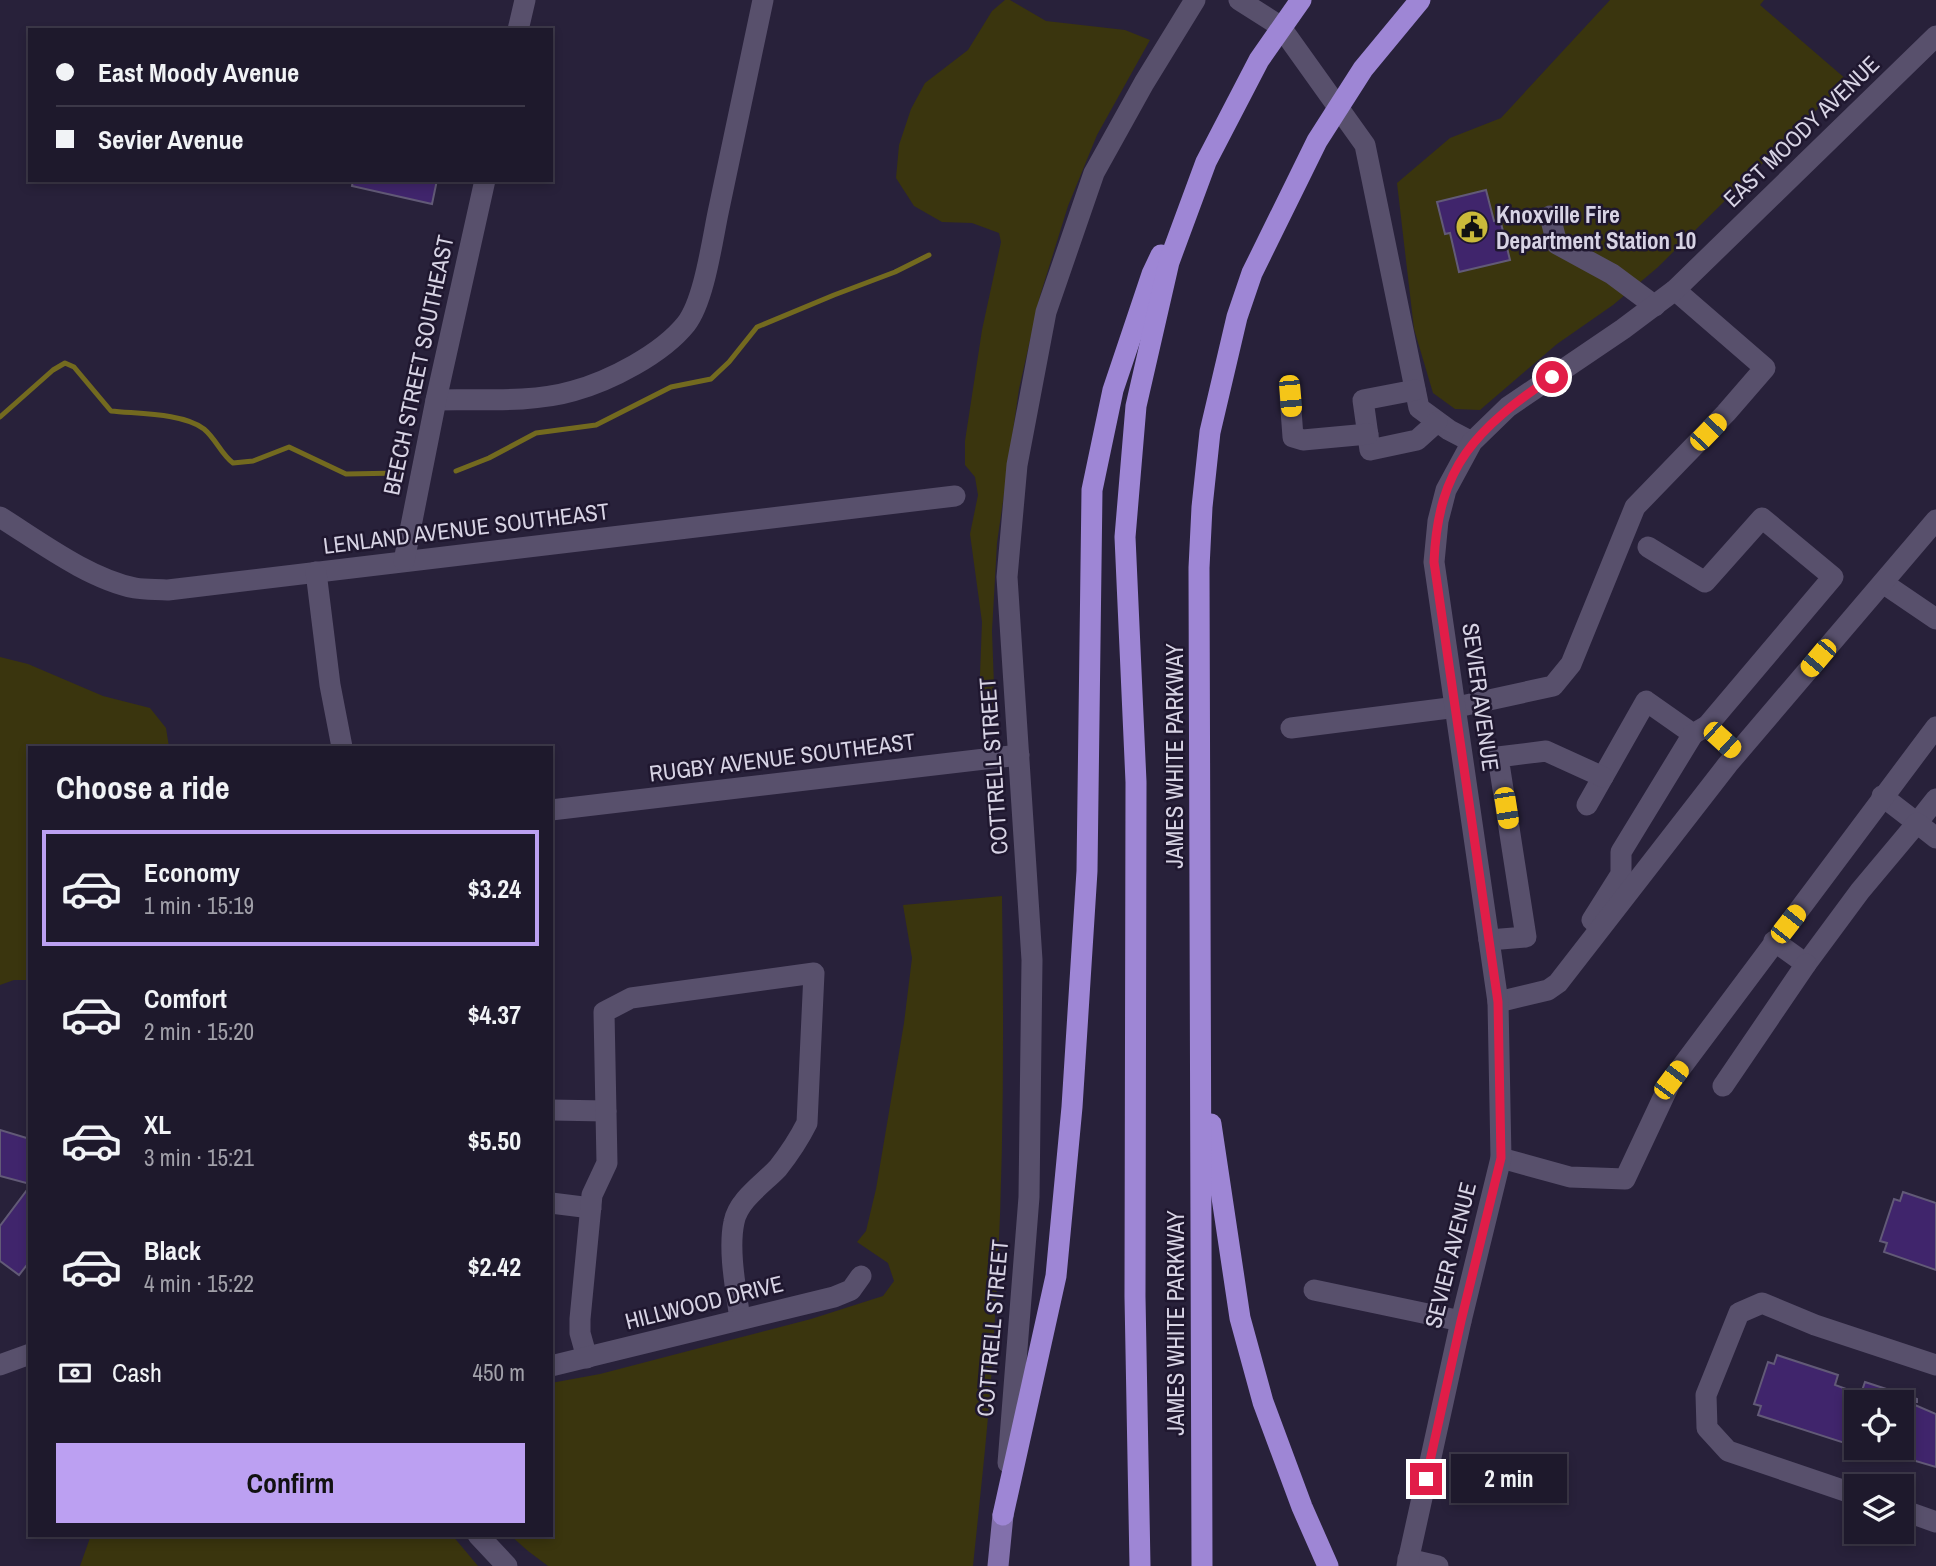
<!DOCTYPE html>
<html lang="en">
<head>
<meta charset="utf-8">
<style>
	body { margin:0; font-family:"Archivo Narrow",sans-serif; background:#262234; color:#f1f3f6; height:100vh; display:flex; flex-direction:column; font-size:26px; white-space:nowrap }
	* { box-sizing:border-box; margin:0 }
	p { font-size:23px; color:#a1a0a9 }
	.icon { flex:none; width:38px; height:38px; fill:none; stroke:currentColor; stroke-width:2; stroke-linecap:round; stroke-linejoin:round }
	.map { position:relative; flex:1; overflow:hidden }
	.panel { position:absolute; left:28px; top:746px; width:525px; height:791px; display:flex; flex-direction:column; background:#1e192c; border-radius:0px; box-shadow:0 4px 10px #0003,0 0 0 2px #3c3848 }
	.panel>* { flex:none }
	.guide { position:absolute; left:28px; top:28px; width:525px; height:154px; border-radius:0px; box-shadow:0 4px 10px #0003,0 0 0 2px #3c3848; display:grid; align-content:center; height:154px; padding:0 28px; background:#1e192c }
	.buttons { position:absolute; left:1844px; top:1390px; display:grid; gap:14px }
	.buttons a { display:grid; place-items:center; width:70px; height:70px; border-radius:0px; background:#1e192c; box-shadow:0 4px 10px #0003,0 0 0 2px #3c3848; font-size:35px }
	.end { position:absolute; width:32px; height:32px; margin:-16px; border:9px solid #e11d48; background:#fff; box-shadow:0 0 0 4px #fff }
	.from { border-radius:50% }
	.bubble { position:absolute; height:49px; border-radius:0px; background:#1e192c; box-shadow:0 4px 10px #0003,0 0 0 2px #3c3848; font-size:23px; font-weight:700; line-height:49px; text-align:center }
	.car { position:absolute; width:21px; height:42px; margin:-21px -10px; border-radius:9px; box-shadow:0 0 5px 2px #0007; background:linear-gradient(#f5c518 24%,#345 0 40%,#f5c518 0 76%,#345 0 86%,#f5c518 0) }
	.guide b { display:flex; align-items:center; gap:24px; height:66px; font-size:26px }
	.guide b+b { border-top:2px solid #3c3848 }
	.guide i { width:18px; height:18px; background:#f1f3f6 }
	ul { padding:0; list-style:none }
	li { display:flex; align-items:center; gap:21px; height:116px; margin:0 14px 10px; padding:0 14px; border:4px solid transparent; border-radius:0px }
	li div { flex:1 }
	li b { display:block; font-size:26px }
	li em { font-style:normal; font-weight:700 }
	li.active { border-color:#bca0f2 }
	li>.icon { width:63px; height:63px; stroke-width:1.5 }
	h2 { padding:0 28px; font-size:32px; line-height:84px }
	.pay { display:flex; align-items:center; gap:18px; height:77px; padding:0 28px; font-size:26px }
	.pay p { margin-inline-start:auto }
	.button { display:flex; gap:14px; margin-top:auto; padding:14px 28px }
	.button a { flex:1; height:80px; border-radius:0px; background:#bca0f2; color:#111; font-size:28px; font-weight:700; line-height:80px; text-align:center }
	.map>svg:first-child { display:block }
</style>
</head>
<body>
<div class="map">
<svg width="1936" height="1566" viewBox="0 0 1936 1566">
	<rect width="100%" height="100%" fill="#28213a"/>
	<g fill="#3a350e">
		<polygon points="1005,0 1010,0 1046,21 1125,30 1150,40 1097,135 1068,206 1040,296 1019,389 997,543 992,631 995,714 979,701 982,622 970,534 978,495 975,477 965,465 965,441 982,330 1001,242 999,233 972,223 942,222 914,206 896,178 899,145 911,109 925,83 968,50 992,11"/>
		<polygon points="1610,0 1764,0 1760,5 1847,80 1657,268 1613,305 1557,344 1480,410 1455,409 1433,393 1414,329 1397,183 1450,138 1501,118"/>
		<polygon points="0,657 28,664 103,696 150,708 166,728 169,747 30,747 30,980 14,980 0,985"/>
		<path d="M 1002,896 C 1004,1042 1004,1187 994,1333 C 990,1411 981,1488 973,1566 L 548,1566 L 528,1551 L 510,1535 L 551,1535 L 551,1383 L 600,1374 L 811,1319 L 883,1296 L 894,1281 L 888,1263 L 857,1242 L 866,1231 L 876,1189 L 904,1023 L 912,958 L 903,905 Z"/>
		<polygon points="91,1535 452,1535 478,1566 80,1566"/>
	</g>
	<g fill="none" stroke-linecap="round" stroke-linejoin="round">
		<g stroke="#736a1f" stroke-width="5">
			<path d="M 0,417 L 53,370 L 65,363 L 74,367 L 111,411 C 138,414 183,413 204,429 C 216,439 221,454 233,463 L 253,461 L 289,447 L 346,474 L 400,473"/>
			<polyline points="456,471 489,458 536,433 596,425 671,387 711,379 729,362 757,327 834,295 895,272 929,255"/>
		</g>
	</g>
	<g fill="#40256c" stroke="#625a77" stroke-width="2">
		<polygon points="353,180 437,180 432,204 352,186"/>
		<polygon points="1486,190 1494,221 1500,219 1510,260 1459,272 1450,233 1445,234 1437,202"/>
		<polygon points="0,1130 30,1139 30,1184 0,1176"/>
		<polygon points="30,1186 30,1261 19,1275 0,1261 0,1226"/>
		<polygon points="1903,1192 1936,1203 1936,1270 1884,1252 1887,1243 1880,1241 1894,1199 1900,1201"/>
		<polygon points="1777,1355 1838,1375 1835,1385 1857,1393 1857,1447 1758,1415 1761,1406 1754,1404 1768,1362 1774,1364"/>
		<polygon points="1865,1382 1917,1399 1917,1402 1908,1402 1936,1414 1936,1467 1902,1457 1902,1402 1858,1402"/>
	</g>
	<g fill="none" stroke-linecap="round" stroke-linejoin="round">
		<g stroke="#58506c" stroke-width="21">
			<polyline points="1239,0 1280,26 1365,145 1419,408 1449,430 1472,442"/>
			<polyline points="518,30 525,0"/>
			<polyline points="1550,216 1557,244 1612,274 1655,306"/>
			<polyline points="1415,390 1363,400 1370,450 1417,440 1437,422"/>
			<polyline points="1290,396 1293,437 1303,440 1368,434"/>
			<path d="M 436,400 C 479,399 532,403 573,391 C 610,381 662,354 686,324 C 704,301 712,242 718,213 C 733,142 748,71 763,0"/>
			<path d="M 0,517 C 40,542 89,579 135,588 C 146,590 158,589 168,590 L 955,496"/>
			<polyline points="1648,547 1705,582 1762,518 1833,577 1707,726 1736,753"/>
			<polyline points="404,561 436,400 485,180"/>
			<polyline points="316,572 330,685 342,747"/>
			<polyline points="1883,583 1936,619"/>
			<polyline points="1291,728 1457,707 1553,686 1571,664 1635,507 1726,413 1765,368 1675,290"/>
			<polyline points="1882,796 1917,823 1936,799"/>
			<polyline points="1587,805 1646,701 1693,734 1705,727"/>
			<polyline points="551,810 1019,755"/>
			<polyline points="1592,920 1621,874 1621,852 1693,734"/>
			<polyline points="1489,940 1526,937 1498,757 1546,751 1603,777"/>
			<polyline points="1774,941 1806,964 1860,891 1917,823 1936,838"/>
			<polyline points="1498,1002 1548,990 1558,983 1728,764 1936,520"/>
			<polyline points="1723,1086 1806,964"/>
			<polyline points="551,1110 606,1111"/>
			<polyline points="1501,1158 1570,1177 1625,1179 1671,1081 1936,727"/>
			<polyline points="551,1203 591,1208"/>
			<polyline points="1314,1290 1461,1321"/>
			<path d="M 587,1358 L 580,1333 L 580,1319 L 592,1195 L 607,1163 L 604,1012 L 631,998 L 814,973 L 807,1123 C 799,1139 789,1154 778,1168 C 764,1183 738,1200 734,1222 C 728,1250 736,1290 740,1319"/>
			<polyline points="0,1365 30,1354"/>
			<polyline points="551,1366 834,1297 851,1290 861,1276"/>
			<polyline points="1008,1463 1029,1197 1032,960 1007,577 1017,465 1046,312 1094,173 1144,83 1195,0"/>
			<polyline points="1857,1495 1728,1451 1707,1428 1706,1395 1739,1313 1762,1303 1815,1325 1936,1365"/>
			<polyline points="1902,1510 1936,1522"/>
			<polyline points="478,1535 507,1566"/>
			<polyline points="1408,1559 1438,1566"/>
			<polyline points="1407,1566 1461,1321 1501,1158 1498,1002 1434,562 1438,521 1446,490 1472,442 1508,407 1623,329 1675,290 1936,36"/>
		</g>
		<polyline stroke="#8270ab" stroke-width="21" points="998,1566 1003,1515"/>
		<g stroke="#9e86d5" stroke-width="21">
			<polyline points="1211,1124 1240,1318 1263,1402 1302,1507 1328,1566"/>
			<polyline points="1003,1515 1056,1276 1072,1107 1087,871 1092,490 1113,390 1152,274 1161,255"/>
			<polyline points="1140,1566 1135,1297 1136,782 1125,537 1136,406 1169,262 1206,162 1259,60 1301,0"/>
			<polyline points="1202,1566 1199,568 1202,507 1210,432 1237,317 1252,273 1317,141 1363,69 1420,0"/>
		</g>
	</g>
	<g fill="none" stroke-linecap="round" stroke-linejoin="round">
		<path stroke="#e11d48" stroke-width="9" d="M 1426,1479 L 1461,1321 L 1501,1158 L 1498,1002 L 1434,562 C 1438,466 1476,429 1552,377"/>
	</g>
	<defs>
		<symbol id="civic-disc" viewBox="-11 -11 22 22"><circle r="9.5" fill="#caba3a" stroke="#1f172f"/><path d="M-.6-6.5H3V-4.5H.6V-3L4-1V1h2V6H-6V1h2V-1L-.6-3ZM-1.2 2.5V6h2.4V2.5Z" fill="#111"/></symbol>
	</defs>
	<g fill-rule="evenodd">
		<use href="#civic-disc" x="1453" y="208" width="38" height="38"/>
	</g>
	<g text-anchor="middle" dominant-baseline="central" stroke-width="5" stroke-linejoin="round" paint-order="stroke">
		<g font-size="23" fill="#d7d3e4" stroke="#1f172f">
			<text transform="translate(1801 131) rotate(-44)">EAST MOODY AVENUE</text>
			<text transform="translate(418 365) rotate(-78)">BEECH STREET SOUTHEAST</text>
			<text transform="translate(466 528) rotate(-7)">LENLAND AVENUE SOUTHEAST</text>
			<text transform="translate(1481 697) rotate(82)">SEVIER AVENUE</text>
			<text transform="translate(1174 756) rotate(-90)">JAMES WHITE PARKWAY</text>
			<text transform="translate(782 757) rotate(-7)">RUGBY AVENUE SOUTHEAST</text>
			<text transform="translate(993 766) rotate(-94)">COTTRELL STREET</text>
			<text transform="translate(1450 1255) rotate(-76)">SEVIER AVENUE</text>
			<text transform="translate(704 1302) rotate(-14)">HILLWOOD DRIVE</text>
			<text transform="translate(1175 1323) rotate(-90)">JAMES WHITE PARKWAY</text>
			<text transform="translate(992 1328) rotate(-85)">COTTRELL STREET</text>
		</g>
		<g font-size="23" font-weight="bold" fill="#d7d3e4" stroke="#1f172f" text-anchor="start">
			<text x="1496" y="214">Knoxville Fire<tspan x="1496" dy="26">Department Station 10</tspan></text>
		</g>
	</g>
</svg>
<div class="buttons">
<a><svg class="icon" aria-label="locate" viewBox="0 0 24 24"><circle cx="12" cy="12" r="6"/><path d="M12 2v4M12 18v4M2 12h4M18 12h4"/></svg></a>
<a><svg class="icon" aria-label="layers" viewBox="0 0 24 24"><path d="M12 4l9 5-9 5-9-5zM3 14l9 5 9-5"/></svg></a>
</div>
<i class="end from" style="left:1552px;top:377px"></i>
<i class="end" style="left:1426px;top:1479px"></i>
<div class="bubble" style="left:1451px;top:1454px;width:116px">2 min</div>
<i class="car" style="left:1290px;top:396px;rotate:175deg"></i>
<i class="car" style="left:1708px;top:432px;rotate:44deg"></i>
<i class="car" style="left:1818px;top:658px;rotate:220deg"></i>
<i class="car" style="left:1722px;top:740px;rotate:132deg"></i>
<i class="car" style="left:1506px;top:808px;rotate:171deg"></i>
<i class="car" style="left:1788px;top:924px;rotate:38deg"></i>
<i class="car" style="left:1671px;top:1080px;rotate:37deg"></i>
<div class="guide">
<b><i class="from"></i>East Moody Avenue</b>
<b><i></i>Sevier Avenue</b>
</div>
<section class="panel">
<h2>Choose a ride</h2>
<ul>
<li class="active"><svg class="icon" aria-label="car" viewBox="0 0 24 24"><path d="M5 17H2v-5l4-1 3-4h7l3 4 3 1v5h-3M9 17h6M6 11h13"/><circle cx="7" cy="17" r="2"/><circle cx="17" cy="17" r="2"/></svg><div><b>Economy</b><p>1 min · 15:19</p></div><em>$3.24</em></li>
<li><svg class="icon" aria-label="car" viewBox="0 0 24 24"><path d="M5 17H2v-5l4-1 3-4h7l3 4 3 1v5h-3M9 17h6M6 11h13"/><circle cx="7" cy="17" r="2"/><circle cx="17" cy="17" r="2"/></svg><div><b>Comfort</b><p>2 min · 15:20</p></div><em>$4.37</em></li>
<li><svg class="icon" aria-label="car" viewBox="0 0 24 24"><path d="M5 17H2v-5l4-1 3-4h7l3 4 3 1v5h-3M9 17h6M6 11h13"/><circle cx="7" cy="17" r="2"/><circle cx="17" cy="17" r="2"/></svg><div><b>XL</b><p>3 min · 15:21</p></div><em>$5.50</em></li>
<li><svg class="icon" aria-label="car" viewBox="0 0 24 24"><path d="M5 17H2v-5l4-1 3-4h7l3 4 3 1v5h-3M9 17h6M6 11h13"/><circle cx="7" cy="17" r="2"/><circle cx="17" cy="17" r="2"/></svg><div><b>Black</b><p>4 min · 15:22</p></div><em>$2.42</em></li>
</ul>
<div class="pay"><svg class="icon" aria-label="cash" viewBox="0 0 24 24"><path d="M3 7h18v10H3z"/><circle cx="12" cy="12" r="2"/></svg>Cash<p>450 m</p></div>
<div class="button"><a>Confirm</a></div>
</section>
</div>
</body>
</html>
